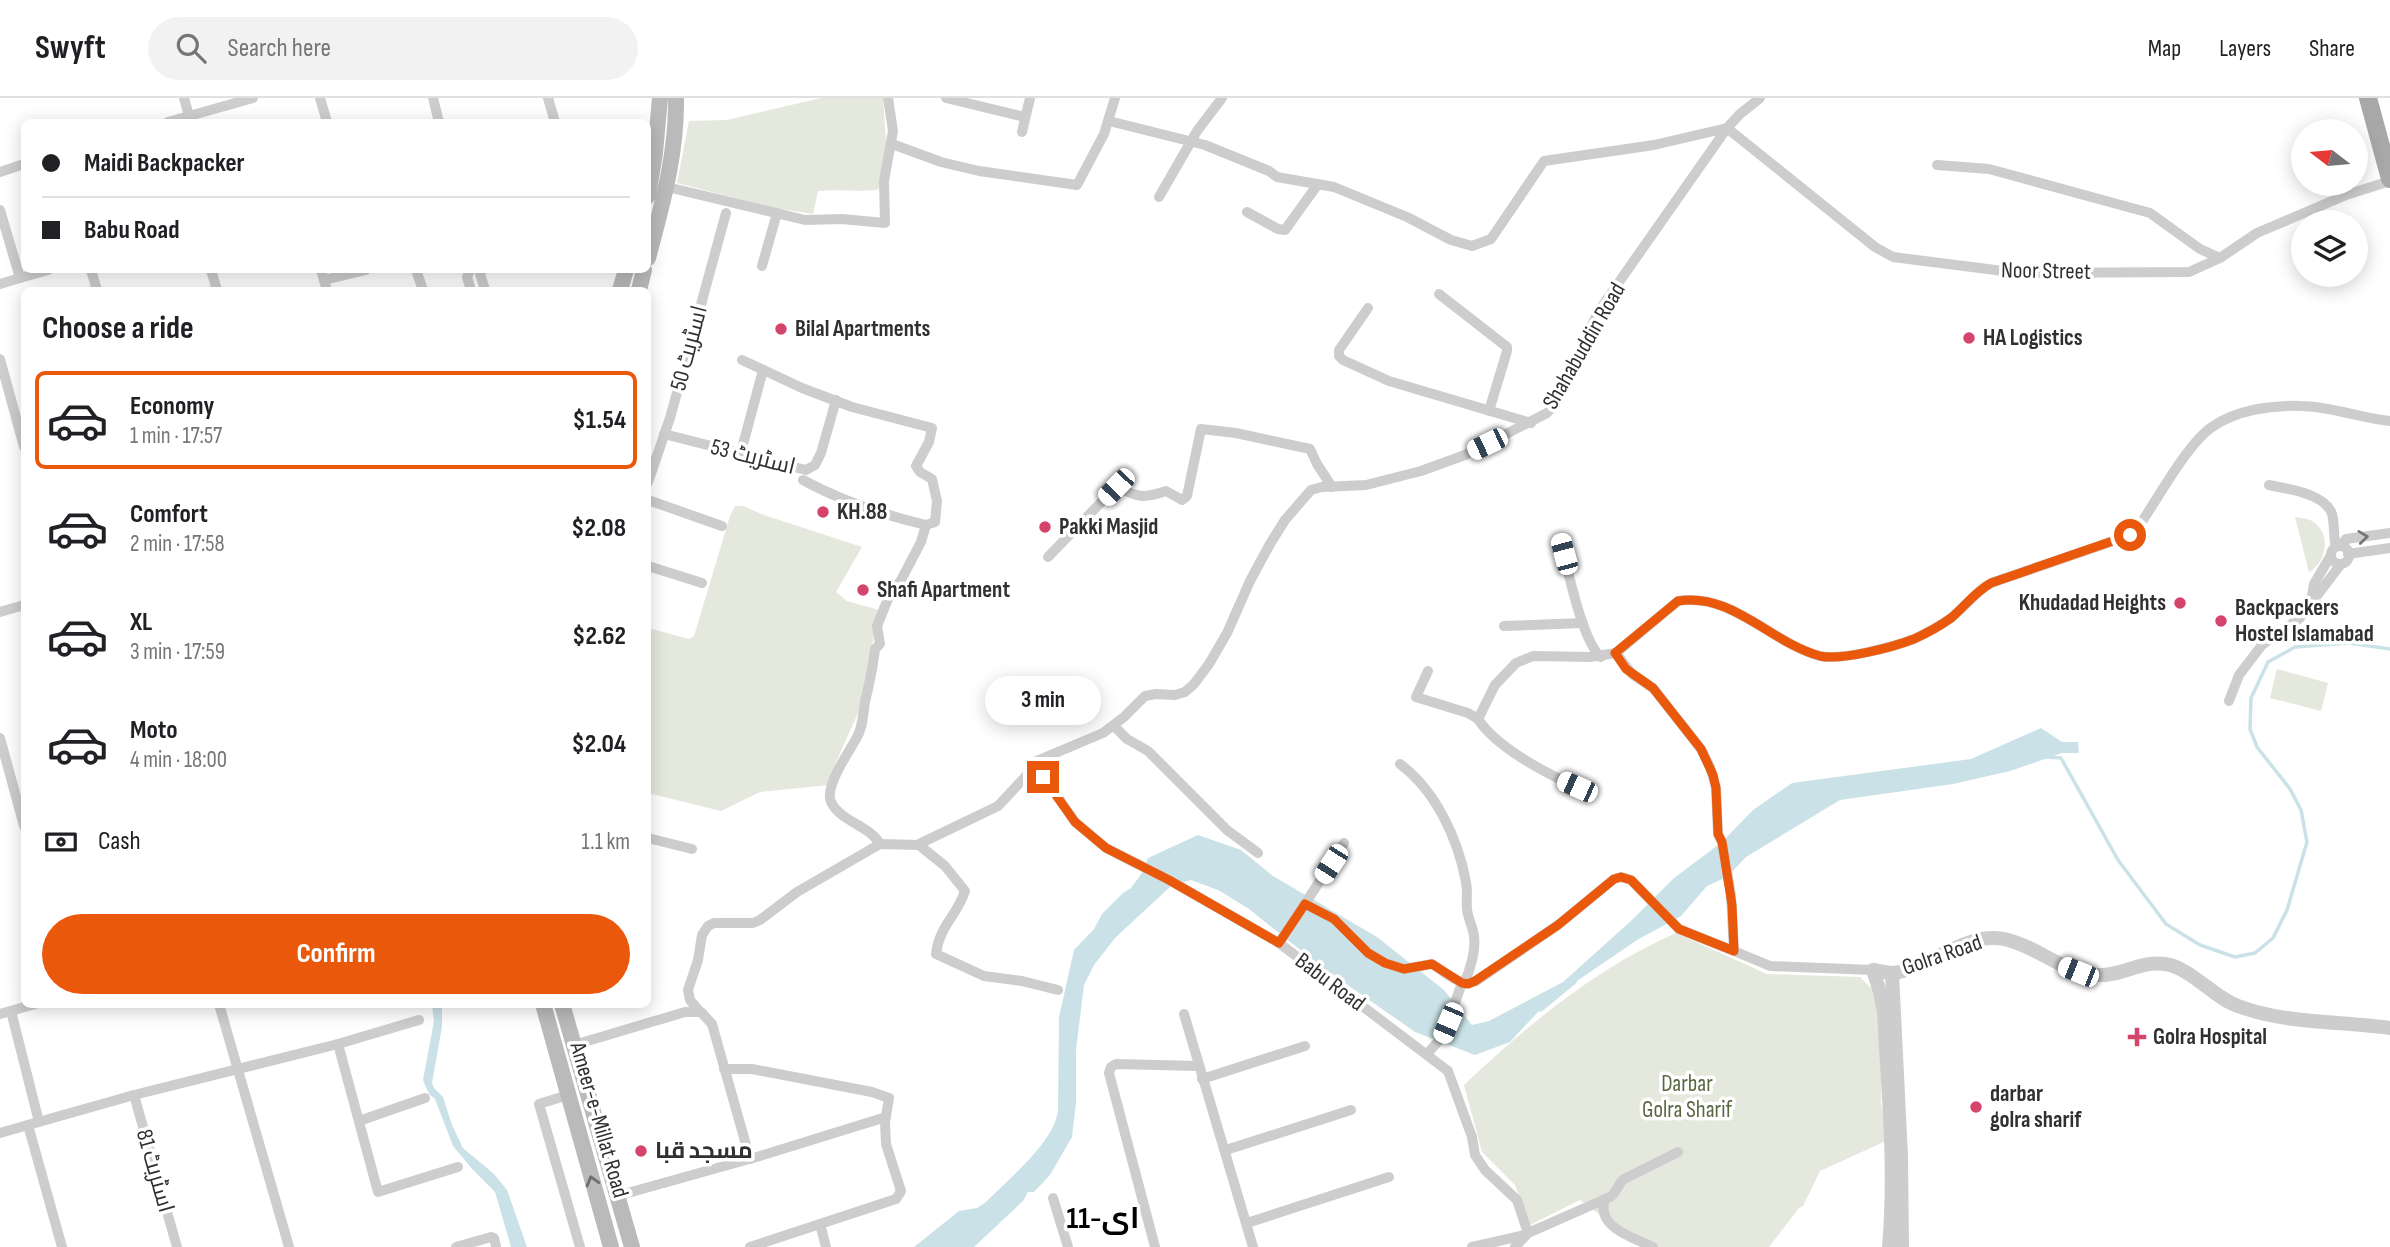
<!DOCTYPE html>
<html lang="en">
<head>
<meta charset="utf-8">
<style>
	body { margin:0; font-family:"Sofia Sans Condensed",Cairo,sans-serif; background:#f2f2f2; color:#202124; height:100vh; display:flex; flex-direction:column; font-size:26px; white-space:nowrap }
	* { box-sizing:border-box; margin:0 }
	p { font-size:23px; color:#757577 }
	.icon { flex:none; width:38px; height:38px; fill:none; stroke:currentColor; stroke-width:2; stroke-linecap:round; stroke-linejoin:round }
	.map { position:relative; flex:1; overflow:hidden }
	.drawer { position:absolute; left:21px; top:189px; width:630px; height:721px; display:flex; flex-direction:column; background:#fff; border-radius:10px; box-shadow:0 4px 18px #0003 }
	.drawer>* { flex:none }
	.guide { position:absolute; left:21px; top:21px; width:630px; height:154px; border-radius:10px; box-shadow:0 4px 18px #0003; display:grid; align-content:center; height:154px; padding:0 21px; background:#fff }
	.needle { width:46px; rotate:286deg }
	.controls { position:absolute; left:2291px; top:21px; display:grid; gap:14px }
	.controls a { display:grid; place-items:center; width:77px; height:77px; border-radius:50%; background:#fff; box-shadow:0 4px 18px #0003; font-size:35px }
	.end { position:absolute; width:32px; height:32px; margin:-16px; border:9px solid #ea580c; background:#fff; box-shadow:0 0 0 4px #fff }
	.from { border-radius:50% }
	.bubble { position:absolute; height:49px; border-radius:24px; background:#fff; box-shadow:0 4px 18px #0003; font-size:23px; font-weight:700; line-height:49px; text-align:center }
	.car { position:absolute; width:21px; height:42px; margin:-21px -10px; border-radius:9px; box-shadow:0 0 5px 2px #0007; background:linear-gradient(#fff 24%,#345 0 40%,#fff 0 76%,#345 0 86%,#fff 0) }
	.guide b { display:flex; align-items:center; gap:24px; height:66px; font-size:26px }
	.guide b+b { border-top:2px solid #e0e0e0 }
	.guide i { width:18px; height:18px; background:#202124 }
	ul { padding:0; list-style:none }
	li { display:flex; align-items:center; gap:21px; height:98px; margin:0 14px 10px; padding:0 7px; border:4px solid transparent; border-radius:10px }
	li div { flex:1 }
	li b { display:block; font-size:26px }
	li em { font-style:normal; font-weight:700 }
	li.current { border-color:#ea580c }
	li>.icon { width:63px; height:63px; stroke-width:1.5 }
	h2 { padding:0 21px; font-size:32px; line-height:84px }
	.pay { display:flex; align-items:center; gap:18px; height:77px; padding:0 21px; font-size:26px }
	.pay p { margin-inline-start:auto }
	.action { display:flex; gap:14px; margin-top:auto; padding:14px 21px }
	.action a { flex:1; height:80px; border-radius:42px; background:#ea580c; color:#fff; font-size:28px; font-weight:700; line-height:80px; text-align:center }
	header { display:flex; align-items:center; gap:42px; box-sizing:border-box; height:98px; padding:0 35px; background:#fff; border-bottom:2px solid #e0e0e0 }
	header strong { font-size:33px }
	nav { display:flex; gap:38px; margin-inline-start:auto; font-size:24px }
	.search { width:490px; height:63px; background:#f2f2f2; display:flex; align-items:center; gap:18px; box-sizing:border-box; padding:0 24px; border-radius:38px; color:#757577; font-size:26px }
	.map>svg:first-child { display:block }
</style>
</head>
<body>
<header>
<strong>Swyft</strong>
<div class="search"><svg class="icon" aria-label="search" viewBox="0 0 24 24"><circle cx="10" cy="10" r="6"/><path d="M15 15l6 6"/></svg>Search here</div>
<nav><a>Map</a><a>Layers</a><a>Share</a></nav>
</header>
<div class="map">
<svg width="2390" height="1149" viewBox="0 0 2390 1149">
	<rect width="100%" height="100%" fill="#fff"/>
	<g fill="#e5e8dc">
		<path d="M 821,0 L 883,0 L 887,58 L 880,89 L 877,92 C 856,94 839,91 818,93 L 813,116 L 774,110 L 677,85 L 689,23 L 727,22 Z"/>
		<polygon points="735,408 743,408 764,417 862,449 836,494 847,503 879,512 859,613 836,664 829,687 760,694 721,713 648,695 648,530 689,541 694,538 730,418"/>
		<path d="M 2295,419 C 2301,420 2307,420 2312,423 C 2332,435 2327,464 2309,474 Z"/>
		<polygon points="2277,571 2328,585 2321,613 2270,600"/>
		<path d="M 1676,835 L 1767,876 L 1860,879 L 1875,894 L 1883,935 L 1881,1005 L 1888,1042 L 1820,1073 L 1803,1108 L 1799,1110 L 1769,1149 L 1657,1149 L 1603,1119 L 1580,1102 L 1530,1127 L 1515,1087 L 1482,1054 L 1464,987 C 1529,926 1593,872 1676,835 Z"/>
	</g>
	<g fill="#cae2e7">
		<path d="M 2041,630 L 2062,644 L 2078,644 L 2079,655 L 2062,655 L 2010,673 L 1953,686 L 1840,702 L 1746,759 L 1727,779 L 1707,788 L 1681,818 L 1637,842 L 1574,885 L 1537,915 L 1510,944 L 1475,957 L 1415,934 L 1319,867 L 1249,811 L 1218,792 L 1191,782 L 1171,788 L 1115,840 L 1094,867 L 1084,887 L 1076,952 L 1076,1005 L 1072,1039 L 1050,1077 L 1034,1094 L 1028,1094 L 1023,1103 L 974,1149 L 914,1149 L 959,1113 L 977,1110 L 986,1104 C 1008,1081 1055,1044 1058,1012 L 1059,919 L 1074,852 L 1094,831 L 1102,816 L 1123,795 L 1131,790 L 1142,775 L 1148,760 L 1198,737 L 1241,752 L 1273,778 L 1377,839 L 1444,892 L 1472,927 L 1489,923 L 1563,884 L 1632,822 L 1674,780 L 1722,744 L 1753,712 L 1792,685 L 1971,661 Z"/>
		<polygon points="432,907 442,907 442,929 432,985 434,990 443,999 452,1027 463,1050 494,1076 507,1092 527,1149 511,1149 495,1094 473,1072 453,1048 435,1001 429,996 423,982 434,923"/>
	</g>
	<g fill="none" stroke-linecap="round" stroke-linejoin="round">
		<g stroke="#cae2e7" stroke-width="3.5">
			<polyline points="2046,659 2061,660 2118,762 2166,826 2200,847 2235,859 2255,855 2273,840 2287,812 2307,744 2301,712 2290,691 2257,649 2250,631 2251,600 2268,564 2295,549 2349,545 2390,551"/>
			<polyline points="1541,912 1575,884"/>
		</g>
		<g stroke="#cdcdcd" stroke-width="10">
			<polyline points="184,0 189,18"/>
			<polyline points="320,0 327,24"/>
			<polyline points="433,0 439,24"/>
			<polyline points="548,0 555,24"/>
			<polyline points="946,0 1025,19"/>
			<polyline points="1109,23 1205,47 1269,73 1277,79 1334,89 1407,119 1451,142 1472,148 1491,141 1544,63 1654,47 1727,30 1875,149 1893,159 2019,175 2189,174 2220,160 2257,135 2346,97 2390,83"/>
			<polyline points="168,24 253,0"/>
			<polyline points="1022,34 1030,0"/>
			<polyline points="892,46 941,64 979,73 1077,87 1104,36 1115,0"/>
			<polyline points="1937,67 1989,71 2150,115 2200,151 2220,160"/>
			<polyline points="0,74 24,66"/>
			<polyline points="667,89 805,122 842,121 885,125 884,83 893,33 888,0"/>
			<polyline points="1159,99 1197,33 1222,0"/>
			<polyline points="0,112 20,180 0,186"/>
			<polyline points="1247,114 1278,131 1285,132 1318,86"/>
			<polyline points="762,168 777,115"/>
			<polyline points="91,172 97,192"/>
			<polyline points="211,172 217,192"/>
			<polyline points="321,172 327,192"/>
			<polyline points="416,172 423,192"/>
			<polyline points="470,172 467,179 471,192"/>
			<polyline points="479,172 485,192"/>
			<polyline points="20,180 48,172"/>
			<polyline points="324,182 366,172"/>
			<polyline points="1439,196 1507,249 1507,253 1489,313"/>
			<polyline points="1368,210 1339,252 1339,258 1343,262 1389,283 1531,325"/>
			<polyline points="0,261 24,349"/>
			<path d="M 742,262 L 802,290 L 852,309 L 932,330 L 929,344 L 916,368 L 920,374 L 932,381 L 937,403 L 935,424 L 926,427 L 921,444 L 900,484 L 892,491 L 877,528 L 880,546 L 875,551 C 873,570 869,587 865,604 C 863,616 863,630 856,641 C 849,654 824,689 831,704 C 841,724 869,727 880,746"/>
			<polyline points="664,336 806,372 815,367 821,355 836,302"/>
			<polyline points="741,354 763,272"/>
			<path d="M 803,382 C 841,403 884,417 926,427"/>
			<polyline points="648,384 670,320 726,115"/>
			<path d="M 2269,387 C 2287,391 2325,395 2332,416 C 2335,427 2333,438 2336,449"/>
			<polyline points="648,402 722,428"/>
			<path d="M 1560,442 C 1567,467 1582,544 1601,559"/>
			<polyline points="2341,448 2346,441 2390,435"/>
			<circle cx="2340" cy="457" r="9"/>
			<polyline points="2348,456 2390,450"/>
			<path d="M 1048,459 L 1116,389 C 1138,399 1143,401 1166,393 L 1182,402 L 1187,398 L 1201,331 L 1236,335 L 1310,351 L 1317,366 L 1332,389"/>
			<polyline points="648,468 702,485"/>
			<polyline points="2311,503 2314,486 2331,457"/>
			<polyline points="0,514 24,507"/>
			<polyline points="1504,528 1583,525"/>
			<polyline points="1616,555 1632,576 1653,590 1701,651 1710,669 1716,690 1718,736 1722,744 1731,797 1734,853 1770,868 1873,872"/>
			<polyline points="1428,573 1416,599 1468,615 1478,621"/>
			<polyline points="2229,603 2239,577 2262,547 2300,520 2341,466"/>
			<polyline points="1114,628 1127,641 1148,653 1227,732 1258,755"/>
			<polyline points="0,640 24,728"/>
			<polyline points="1034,664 1075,724 1106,750 1169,782 1279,845 1448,973 1472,1039 1475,1057 1485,1072 1517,1102 1528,1135 1515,1149"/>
			<path d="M 1400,666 C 1436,693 1458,741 1466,784 C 1468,793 1466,802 1467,811 C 1468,821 1473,829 1474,838 C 1476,853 1470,872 1464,886"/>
			<path d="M 1577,689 C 1545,675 1496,649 1478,621 L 1495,587 L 1516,565 L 1533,558 L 1590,559 L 1616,555 L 1678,503 C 1732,494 1771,545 1820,558 C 1841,563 1893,549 1914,541 C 1927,535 1940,528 1951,520 C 1965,509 1975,494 1991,485 L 2131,437 L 2139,428 C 2157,402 2187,346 2212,329 C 2236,312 2271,307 2300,308 C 2330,308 2360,320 2390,323"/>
			<polyline points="648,740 692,751"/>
			<polyline points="917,747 998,708 1027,677 1034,664 1103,635 1124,619 1145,598 1156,596 1175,597 1185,594 1194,586 1209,566 1227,535 1250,483 1270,446 1285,422 1311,392 1322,389 1366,387 1421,373 1465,357 1547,315 1556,305 1598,214 1727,30 1740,16 1760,0"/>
			<polyline points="1305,806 1344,745"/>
			<path d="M 1279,845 L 1305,806 L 1334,821 L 1369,855 L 1385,865 L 1404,871 L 1432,866 C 1445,874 1460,890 1476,883 L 1558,827 L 1614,781 L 1621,779 L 1631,782 L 1679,831 L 1734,853"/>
			<polyline points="219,906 289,1149"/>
			<polyline points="11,913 39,1024"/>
			<path d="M 700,914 L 690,902 L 688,892 L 698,862 L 702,837 L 708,828 L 714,825 L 753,825 L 760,822 L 797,794 L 880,746 L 919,747 L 945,768 L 965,793 C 957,818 939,828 936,856 L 984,878 L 1022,883 L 1058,892"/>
			<polyline points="0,916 35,906"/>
			<polyline points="1184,916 1253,1149"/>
			<polyline points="338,946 378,1094 458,1069"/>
			<polyline points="574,947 685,914 701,914 712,926 750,1061"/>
			<polyline points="1427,956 1443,938 1462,885"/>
			<polyline points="724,971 752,971 872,994 889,1000 885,1024 886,1046 901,1093 896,1101 750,1149"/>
			<polyline points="1202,981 1305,948"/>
			<polyline points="134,997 177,1149"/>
			<polyline points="568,997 539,1006 580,1149"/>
			<polyline points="359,1023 425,1000"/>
			<polyline points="28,1027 62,1149"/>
			<polyline points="0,1035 134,997 338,946 419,922"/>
			<polyline points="1226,1052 1351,1012"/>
			<polyline points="617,1098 760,1058 886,1019"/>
			<polyline points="1053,1100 1068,1149"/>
			<path d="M 1605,1101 C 1595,1129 1634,1140 1653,1149"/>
			<polyline points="1247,1125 1389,1079"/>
			<polyline points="820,1126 826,1149"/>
			<polyline points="456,1149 491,1139 494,1140 496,1148"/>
			<polyline points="1155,1149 1109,975 1111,969 1116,966 1198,968"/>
			<path d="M 1472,1149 L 1521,1138 L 1610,1099 C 1618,1094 1617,1086 1624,1081 L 1678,1054"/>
		</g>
		<g stroke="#cdcdcd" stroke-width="14">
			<polyline points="1892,875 1901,1058 1902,1149"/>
			<path d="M 1889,1149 C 1896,1071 1888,992 1884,914 L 1880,894 L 1873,872 C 1879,873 1887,875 1894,875 C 1932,870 1965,833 2004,841 C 2037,848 2063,875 2097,877 C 2120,879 2142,862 2165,866 C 2190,869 2214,900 2238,908 C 2286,926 2340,923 2390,930"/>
		</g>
		<g stroke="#bababa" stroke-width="16">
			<polyline points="648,98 655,55 660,0"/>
			<path d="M 648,160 C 662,107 677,56 676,0"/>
			<polyline points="620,192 626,172"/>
			<polyline points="639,192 644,172"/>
			<polyline points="543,906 611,1149"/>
			<polyline points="562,906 632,1149"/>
		</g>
		<polyline stroke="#a8a8a8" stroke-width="18" points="2368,0 2390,81"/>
	</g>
	<defs><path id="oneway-chevron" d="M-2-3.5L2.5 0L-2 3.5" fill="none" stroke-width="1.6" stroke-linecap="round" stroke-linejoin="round" transform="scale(1.75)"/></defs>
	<use stroke="#777" href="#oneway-chevron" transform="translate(2363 439) rotate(-7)"/>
	<use stroke="#6e6e6e" href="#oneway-chevron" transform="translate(592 1083) rotate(-106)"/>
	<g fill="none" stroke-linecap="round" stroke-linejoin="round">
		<path stroke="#ea580c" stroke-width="9" d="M 1043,679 L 1075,724 L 1106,750 L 1169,782 L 1279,845 L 1305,806 L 1334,821 L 1368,855 L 1385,865 L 1404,871 L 1432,866 L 1462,885 L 1468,886 L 1475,883 L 1558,827 L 1614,781 L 1621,779 L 1631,782 L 1679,831 L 1734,853 L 1732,807 L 1722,744 L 1718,736 L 1716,690 L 1713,677 L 1701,651 L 1653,590 L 1626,571 L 1615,555 L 1678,503 C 1732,494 1771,545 1820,558 C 1841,563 1893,549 1914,541 C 1927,535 1940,528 1951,520 C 1965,508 1975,494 1991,485 L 2130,437"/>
	</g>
	<g fill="#d5446b" stroke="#fff" stroke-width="2.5">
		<circle cx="781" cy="231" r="7"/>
		<circle cx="1969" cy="240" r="7"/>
		<circle cx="823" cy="414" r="7"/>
		<circle cx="1045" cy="429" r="7"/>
		<circle cx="863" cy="492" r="7"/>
		<circle cx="2180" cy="505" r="7"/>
		<circle cx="2221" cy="523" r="7"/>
		<path d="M2133.5 928.5h7v7h7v7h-7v7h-7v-7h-7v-7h7z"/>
		<circle cx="1976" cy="1009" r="7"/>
		<circle cx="641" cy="1053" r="7"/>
	</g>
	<g text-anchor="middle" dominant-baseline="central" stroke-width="7" stroke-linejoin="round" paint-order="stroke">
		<g font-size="23" fill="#303030" stroke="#fff">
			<text transform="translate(2046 173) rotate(1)">Noor Street</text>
			<text transform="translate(1584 248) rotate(-60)">Shahabuddin Road</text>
			<text transform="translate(689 250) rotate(-75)">اسٹریٹ 50</text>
			<text transform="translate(753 359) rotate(14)">اسٹریٹ 53</text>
			<text transform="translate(1942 857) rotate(-19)">Golra Road</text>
			<text transform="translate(1330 884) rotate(37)">Babu Road</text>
			<text transform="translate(599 1022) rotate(74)">Ameer-e-Millat Road</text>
			<text transform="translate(155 1073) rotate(74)">اسٹریٹ 81</text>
		</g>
		<g font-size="23" font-weight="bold" fill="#303030" stroke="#fff" text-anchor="start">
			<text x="795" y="231">Bilal Apartments</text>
			<text x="1983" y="240">HA Logistics</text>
			<text x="837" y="414">KH.88</text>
			<text x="1059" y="429">Pakki Masjid</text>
			<text x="877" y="492">Shafi Apartment</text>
			<text x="2166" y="505" text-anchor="end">Khudadad Heights</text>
			<text x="2235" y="510">Backpackers<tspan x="2235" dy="26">Hostel Islamabad</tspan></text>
			<text x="2153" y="939">Golra Hospital</text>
			<text x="1990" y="996">darbar<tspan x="1990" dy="26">golra sharif</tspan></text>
			<text x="655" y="1053">مسجد قبا</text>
		</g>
		<g font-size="23" fill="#5b6741" stroke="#fff">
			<text x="1687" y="986">Darbar<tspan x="1687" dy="26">Golra Sharif</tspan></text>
		</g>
		<g font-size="30" font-weight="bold" fill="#000" stroke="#fff">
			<text x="1103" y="1121">ای-11</text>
		</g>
	</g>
</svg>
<div class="controls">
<a><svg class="needle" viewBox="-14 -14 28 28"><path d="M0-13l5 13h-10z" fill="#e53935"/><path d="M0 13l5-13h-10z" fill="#757577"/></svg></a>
<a><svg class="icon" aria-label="layers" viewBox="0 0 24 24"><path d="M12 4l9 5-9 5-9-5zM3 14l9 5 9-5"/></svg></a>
</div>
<i class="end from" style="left:2130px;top:437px"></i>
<i class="end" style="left:1043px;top:679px"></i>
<div class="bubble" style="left:985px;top:578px;width:116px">3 min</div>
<i class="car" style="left:1487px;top:346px;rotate:244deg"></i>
<i class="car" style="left:1116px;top:389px;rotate:224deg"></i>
<i class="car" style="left:1564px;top:456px;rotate:345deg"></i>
<i class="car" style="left:1577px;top:689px;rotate:294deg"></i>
<i class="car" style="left:1331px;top:766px;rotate:213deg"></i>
<i class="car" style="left:2078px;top:874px;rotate:292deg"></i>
<i class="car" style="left:1448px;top:925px;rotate:203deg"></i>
<div class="guide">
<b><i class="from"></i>Maidi Backpacker</b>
<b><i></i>Babu Road</b>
</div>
<section class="drawer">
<h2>Choose a ride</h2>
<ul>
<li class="current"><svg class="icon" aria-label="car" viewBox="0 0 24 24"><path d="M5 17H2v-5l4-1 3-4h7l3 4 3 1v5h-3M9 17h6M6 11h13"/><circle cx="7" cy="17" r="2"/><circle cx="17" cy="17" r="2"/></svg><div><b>Economy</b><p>1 min · 17:57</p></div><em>$1.54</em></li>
<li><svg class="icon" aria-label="car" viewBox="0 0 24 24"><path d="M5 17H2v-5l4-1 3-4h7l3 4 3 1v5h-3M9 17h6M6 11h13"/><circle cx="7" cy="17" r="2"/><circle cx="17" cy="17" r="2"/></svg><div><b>Comfort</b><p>2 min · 17:58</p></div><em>$2.08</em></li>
<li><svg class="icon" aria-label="car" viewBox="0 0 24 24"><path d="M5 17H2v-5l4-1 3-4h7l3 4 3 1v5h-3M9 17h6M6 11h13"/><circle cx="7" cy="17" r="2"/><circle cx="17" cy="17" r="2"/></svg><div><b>XL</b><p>3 min · 17:59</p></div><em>$2.62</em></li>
<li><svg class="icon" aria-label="car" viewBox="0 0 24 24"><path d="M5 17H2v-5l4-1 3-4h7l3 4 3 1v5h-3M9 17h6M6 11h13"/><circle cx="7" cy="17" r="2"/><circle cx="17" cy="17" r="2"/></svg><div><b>Moto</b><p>4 min · 18:00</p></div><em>$2.04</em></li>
</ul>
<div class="pay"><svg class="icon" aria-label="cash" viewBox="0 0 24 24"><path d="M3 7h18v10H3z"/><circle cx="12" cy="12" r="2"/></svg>Cash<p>1.1 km</p></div>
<div class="action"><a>Confirm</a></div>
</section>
</div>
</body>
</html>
